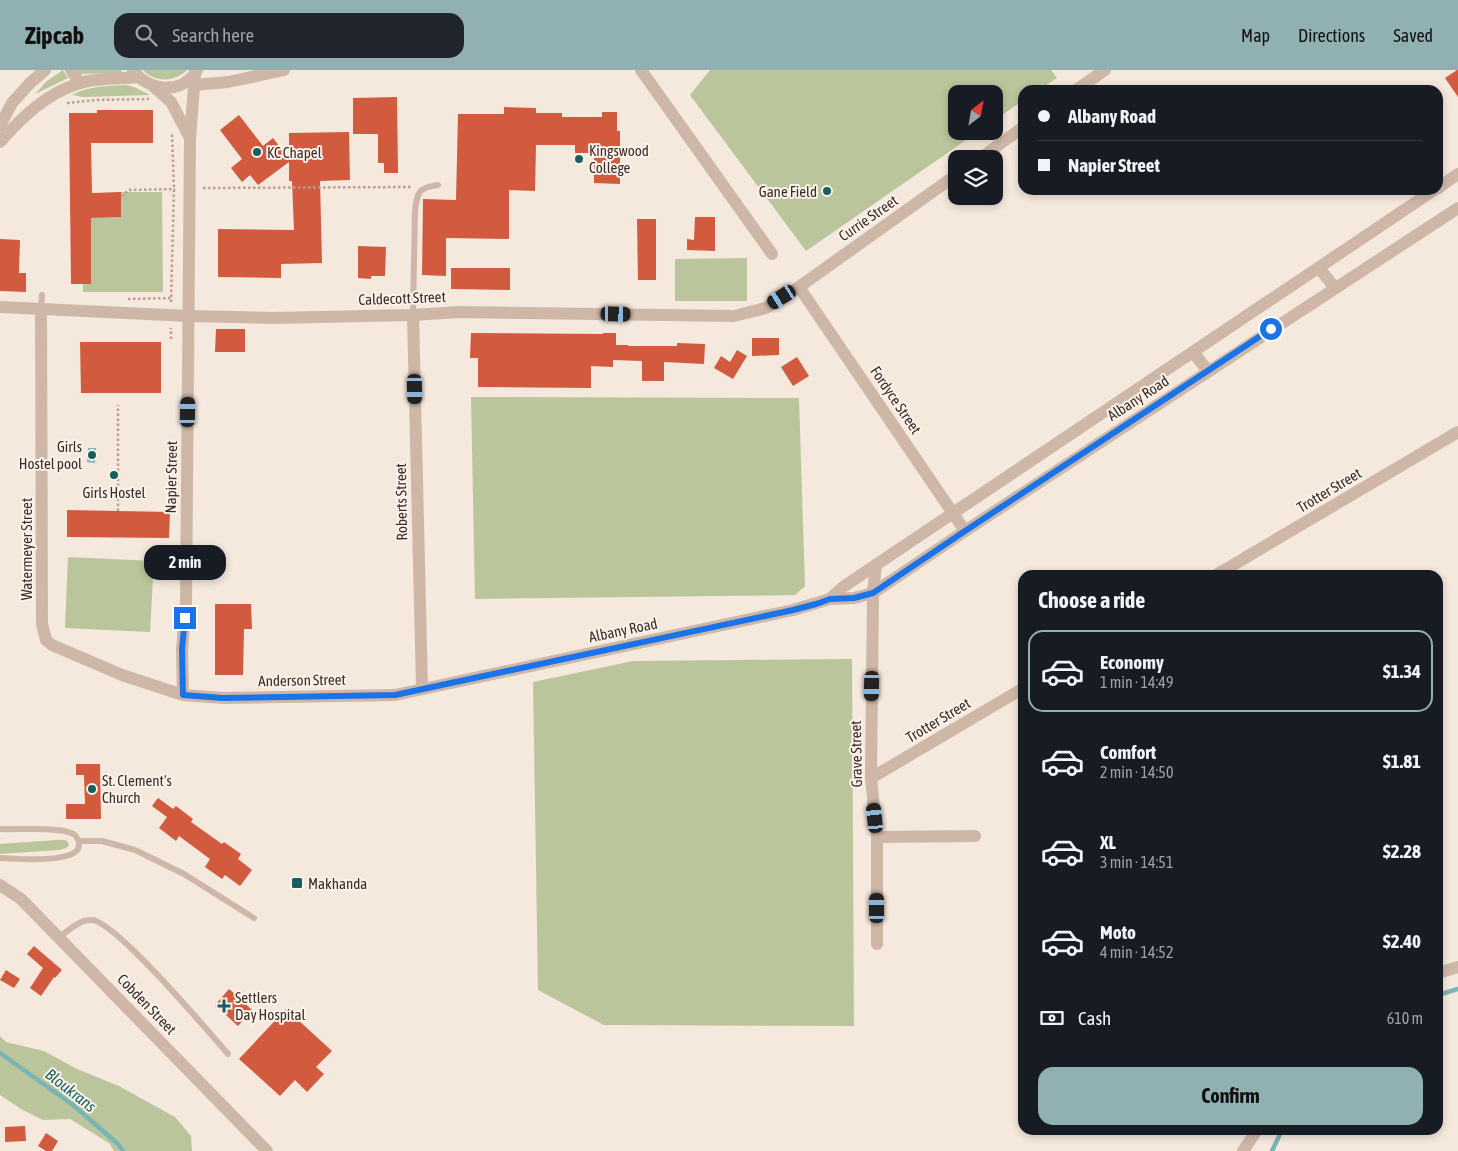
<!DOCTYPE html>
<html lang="en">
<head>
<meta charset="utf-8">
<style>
	body { margin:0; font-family:"Asap Condensed",sans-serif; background:#20242c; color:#f1f3f6; height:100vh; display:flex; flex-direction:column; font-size:19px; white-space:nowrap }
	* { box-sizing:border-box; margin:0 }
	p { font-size:16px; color:#9ea1a6 }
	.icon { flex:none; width:28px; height:28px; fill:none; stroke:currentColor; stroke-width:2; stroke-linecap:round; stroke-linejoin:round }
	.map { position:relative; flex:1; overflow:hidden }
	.details { position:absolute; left:1018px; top:500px; width:425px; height:565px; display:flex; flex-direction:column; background:#171b24; border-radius:15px; box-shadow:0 2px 8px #0003 }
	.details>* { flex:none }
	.hud { position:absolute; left:1018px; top:15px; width:425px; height:110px; border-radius:15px; box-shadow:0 2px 8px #0003; display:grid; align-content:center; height:110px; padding:0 20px; background:#171b24 }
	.needle { width:32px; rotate:31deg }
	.fabs { position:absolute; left:948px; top:15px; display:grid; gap:10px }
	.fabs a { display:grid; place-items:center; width:55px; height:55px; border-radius:10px; background:#171b24; box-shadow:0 2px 8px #0003; font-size:25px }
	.end { position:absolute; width:22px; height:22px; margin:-11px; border:6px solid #1a73e8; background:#fff; box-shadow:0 0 0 2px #fff }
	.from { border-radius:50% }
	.bubble { position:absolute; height:35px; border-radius:15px; background:#171b24; box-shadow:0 2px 8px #0003; font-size:16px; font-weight:700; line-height:35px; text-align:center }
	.car { position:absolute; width:15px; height:30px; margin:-15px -8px; border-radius:6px; box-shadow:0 0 4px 1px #0007; background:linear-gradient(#222 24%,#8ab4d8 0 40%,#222 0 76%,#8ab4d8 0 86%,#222 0) }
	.hud b { display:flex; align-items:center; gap:18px; height:48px; font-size:19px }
	.hud b+b { border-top:1px solid #363941 }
	.hud i { width:12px; height:12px; background:#f1f3f6 }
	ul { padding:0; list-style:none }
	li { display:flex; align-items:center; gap:15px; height:82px; margin:0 10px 8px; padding:0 10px; border:2px solid transparent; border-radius:15px }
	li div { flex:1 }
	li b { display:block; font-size:19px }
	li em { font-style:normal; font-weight:700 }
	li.active { border-color:#90b0b2 }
	li>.icon { width:45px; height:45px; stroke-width:1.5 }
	h2 { padding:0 20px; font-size:22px; line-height:60px }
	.pay { display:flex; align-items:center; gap:12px; height:55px; padding:0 20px; font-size:19px }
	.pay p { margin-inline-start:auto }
	.button { display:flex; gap:10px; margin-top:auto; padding:10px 20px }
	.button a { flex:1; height:58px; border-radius:15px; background:#90b0b2; color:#111; font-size:20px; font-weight:700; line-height:58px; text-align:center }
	header { display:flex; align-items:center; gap:30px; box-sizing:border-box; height:70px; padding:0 25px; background:#90b0b2; color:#111 }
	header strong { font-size:24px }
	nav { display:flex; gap:28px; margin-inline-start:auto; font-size:18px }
	.search { width:350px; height:45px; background:#20242c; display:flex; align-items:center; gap:12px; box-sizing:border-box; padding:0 18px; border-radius:15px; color:#9ea1a6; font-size:19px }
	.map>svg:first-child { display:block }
</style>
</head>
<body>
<header>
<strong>Zipcab</strong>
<div class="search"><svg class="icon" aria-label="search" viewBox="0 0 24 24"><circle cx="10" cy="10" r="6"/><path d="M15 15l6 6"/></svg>Search here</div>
<nav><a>Map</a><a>Directions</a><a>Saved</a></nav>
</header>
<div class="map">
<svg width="1458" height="1081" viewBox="0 0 1458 1081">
	<rect width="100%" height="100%" fill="#f5e8dd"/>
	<g fill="#bac59b">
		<polygon points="63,0 68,8 35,24 47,11"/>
		<polygon points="78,0 121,0 122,3 81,4"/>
		<path d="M 143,0 L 187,0 C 175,12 155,13 143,0 Z"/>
		<polygon points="710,0 1051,0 1057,8 1039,20 1022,20 1022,31 994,51 994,24 956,24 956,61 979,61 806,181 690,25"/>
		<path d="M 126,15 L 134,17 L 150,25 L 83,27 L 72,25 C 88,16 107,16 126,15 Z"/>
		<polygon points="121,122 162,122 163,222 83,222 83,214 91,213 91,148 121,147"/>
		<polygon points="747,188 747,231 675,231 675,189"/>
		<polygon points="471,327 799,328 805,516 795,525 475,529"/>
		<polygon points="68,487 154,491 150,562 65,558"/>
		<polygon points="852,589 854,956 604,955 538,920 533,612 633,591"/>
		<polygon points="57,770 65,770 68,772 69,775 66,778 59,780 0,784 0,774"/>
		<polygon points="0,966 6,972 44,981 77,999 119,1016 175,1047 191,1066 192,1081 114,1081 109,1073 70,1049 43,1050 21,1039 0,1025"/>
	</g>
	<polygon fill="#79b5b4" points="88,378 96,378 95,393 87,392"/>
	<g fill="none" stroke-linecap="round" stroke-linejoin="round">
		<g stroke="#79b5b4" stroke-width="4.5">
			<polyline points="1438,925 1458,919"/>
			<polyline points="0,983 73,1035 118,1074 123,1081"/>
			<polyline points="1272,1081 1282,1060"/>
		</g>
	</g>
	<g fill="#d15a3f">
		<polygon points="1457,0 1458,0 1458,27 1445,8"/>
		<polygon points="397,27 398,103 384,103 384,93 378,93 378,64 353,64 353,28"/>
		<polygon points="504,37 536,38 536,43 562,43 562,47 602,47 602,42 617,42 617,61 620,61 620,114 594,113 594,83 575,83 575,75 536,75 535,121 509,120 509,169 446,168 446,206 422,205 423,129 456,130 458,44 504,44"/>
		<polygon points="97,40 153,40 153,73 91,73 92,123 121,122 121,147 91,148 91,214 71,214 69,43 97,43"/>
		<polygon points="239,45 263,76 273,68 289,89 289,63 349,62 350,110 320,111 322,193 281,194 281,208 218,207 218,159 294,160 292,111 289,111 289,92 258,115 250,105 242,112 231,98 242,89 220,60"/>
		<polygon points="695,147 715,147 715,181 687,180 687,169 694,170"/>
		<polygon points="637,149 656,149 656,210 638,210"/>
		<polygon points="0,169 20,170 19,203 26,203 26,222 0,221"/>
		<polygon points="358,176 386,177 385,206 371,206 371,209 358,208"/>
		<polygon points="451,198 510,198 510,220 451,219"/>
		<polygon points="216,259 245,259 245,282 215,282"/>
		<polygon points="471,263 603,264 603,263 616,263 616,275 628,275 628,276 677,276 677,273 705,274 704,294 664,292 664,311 642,311 642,291 613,290 613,297 591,296 591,318 478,317 478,288 470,288"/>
		<polygon points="752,268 779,268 779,285 752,286"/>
		<polygon points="80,272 161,272 161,323 81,323"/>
		<polygon points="737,280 747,286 733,309 714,298 721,286 730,292"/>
		<polygon points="797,287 809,306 793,316 781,297"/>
		<polygon points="67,440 170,442 169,468 67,467"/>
		<polygon points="215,534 251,534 252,559 244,559 243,605 215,605"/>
		<polygon points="76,694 100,694 101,749 66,749 66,734 85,734 84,705 76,705"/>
		<polygon points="158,728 173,739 176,736 193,749 191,752 222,774 224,772 241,784 238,789 252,800 240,816 225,805 222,809 205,797 210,789 179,766 176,771 159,758 167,747 152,736"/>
		<polygon points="34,876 62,900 55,908 54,907 41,926 30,918 43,898 27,884"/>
		<polygon points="6,900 20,909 14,918 0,910"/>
		<polygon points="229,919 252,940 238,956 215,935"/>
		<polygon points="286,939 332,981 316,997 324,1004 307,1022 295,1010 280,1026 239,989"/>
		<polygon points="25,1056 26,1071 5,1072 5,1057"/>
		<polygon points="46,1063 58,1071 52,1081 46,1081 38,1076"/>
	</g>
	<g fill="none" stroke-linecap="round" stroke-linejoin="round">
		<g stroke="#baa091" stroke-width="2.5" stroke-dasharray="2.5 2.5" stroke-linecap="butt">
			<polyline points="67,33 96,30 149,29"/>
			<polyline points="203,118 412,117"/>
			<polyline points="121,126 129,120 175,119"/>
			<polyline points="128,229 171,228"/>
			<polyline points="171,232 174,119 172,63"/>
			<polyline points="171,269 171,258"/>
			<polyline points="118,441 118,335"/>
		</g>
		<g stroke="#ceb7a7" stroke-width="6">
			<polyline points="41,238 42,225"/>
			<path d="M 413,245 L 415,140 C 418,121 418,118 438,115"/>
			<path d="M 0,759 C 15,760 64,756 75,765 C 76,766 78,770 79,771 C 79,774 79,777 78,779 C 70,793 15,789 0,788"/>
			<polyline points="79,771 102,771 135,780 184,804 254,848"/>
			<path d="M 59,867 C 68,861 80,849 92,850 C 116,852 208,961 228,984"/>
		</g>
		<g stroke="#ceb7a7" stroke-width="12">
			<polyline points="71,0 80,13"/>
			<polyline points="641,0 772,184"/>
			<polyline points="194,15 228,12 284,0"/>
			<polyline points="154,17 171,32 190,68"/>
			<polyline points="1076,20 1105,0"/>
			<polyline points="979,89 1022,58"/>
			<polyline points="1438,118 1458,104"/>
			<polyline points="1319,198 1335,218"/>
			<polyline points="799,217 965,461"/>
			<polyline points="0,237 189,246 272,248 413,245 459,242 734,246 766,238 799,217 956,105"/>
			<polyline points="41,238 42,554 46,570 52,575 122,605 183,625 223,628 395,625 793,540 830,529 854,528 873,523 965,461 1458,138"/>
			<polyline points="413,245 422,619"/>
			<polyline points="1193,282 1208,301"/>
			<polyline points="876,495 873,523 871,708 877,767 877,874"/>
			<polyline points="1216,505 1458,362"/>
			<polyline points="830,529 843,517 1434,120"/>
			<polyline points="183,625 182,579 186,533 190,68 195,4"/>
			<polyline points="871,708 1022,619"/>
			<polyline points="877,767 975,766"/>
			<polyline points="0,815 21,829 267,1081"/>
			<polyline points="1438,903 1458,897"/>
			<polyline points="1243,1081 1257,1060"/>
		</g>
		<g stroke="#ceb7a7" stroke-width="12">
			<path d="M 133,0 C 148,22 183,25 197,0"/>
			<polyline points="0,56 12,33 30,13 45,0"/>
			<path d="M 0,72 C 22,47 47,23 80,13 C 97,8 119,9 137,7"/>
		</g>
	</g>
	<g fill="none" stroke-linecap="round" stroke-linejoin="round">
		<polyline stroke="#1a73e8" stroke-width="6" points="185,548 182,579 183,625 223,628 395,625 793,540 816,534 830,529 854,528 873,523 965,461 1271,259"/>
	</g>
	<g fill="#195f60" stroke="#fbf2ea" stroke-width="2">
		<circle cx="257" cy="82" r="5"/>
		<circle cx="579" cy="89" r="5"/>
		<circle cx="827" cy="121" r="5"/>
		<circle cx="92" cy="385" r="5"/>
		<circle cx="114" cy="405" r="5"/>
		<circle cx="92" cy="719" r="5"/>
		<rect x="291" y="807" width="12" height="12" rx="2.5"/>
		<path d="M221.5 928.5h5v5h5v5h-5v5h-5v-5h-5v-5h5z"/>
	</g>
	<g text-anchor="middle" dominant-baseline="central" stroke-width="4" stroke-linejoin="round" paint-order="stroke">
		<g font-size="15" fill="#3a2d28" stroke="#fbf2ea" text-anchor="start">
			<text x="589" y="80">Kingswood<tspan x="589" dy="17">College</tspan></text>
			<text x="267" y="82">KC Chapel</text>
			<text x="817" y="121" text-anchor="end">Gane Field</text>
			<text x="82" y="376" text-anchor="end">Girls<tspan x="82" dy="17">Hostel pool</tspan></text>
			<text x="114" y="422" text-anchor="middle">Girls Hostel</text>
			<text x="102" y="710">St. Clement's<tspan x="102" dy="17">Church</tspan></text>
			<text x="308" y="813">Makhanda</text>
			<text x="235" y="927">Settlers<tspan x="235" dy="17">Day Hospital</tspan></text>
		</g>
		<g font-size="15" fill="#3a2d28" stroke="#fbf2ea">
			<text transform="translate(868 148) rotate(-35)">Currie Street</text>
			<text transform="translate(402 228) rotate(-2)">Caldecott Street</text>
			<text transform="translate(1138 328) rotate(-33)">Albany Road</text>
			<text transform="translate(896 330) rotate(56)">Fordyce Street</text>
			<text transform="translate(171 407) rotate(-89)">Napier Street</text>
			<text transform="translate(1329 420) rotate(-31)">Trotter Street</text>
			<text transform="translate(401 432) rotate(-91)">Roberts Street</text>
			<text transform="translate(26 479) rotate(-90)">Watermeyer Street</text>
			<text transform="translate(623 560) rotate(-12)">Albany Road</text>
			<text transform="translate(302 610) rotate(-1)">Anderson Street</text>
			<text transform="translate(938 650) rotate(-31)">Trotter Street</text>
			<text transform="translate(856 684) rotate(-91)">Grave Street</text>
			<text transform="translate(147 934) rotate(46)">Cobden Street</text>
		</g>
		<g font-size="16" font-style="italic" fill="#195f60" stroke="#fbf2ea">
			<text transform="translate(71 1020) rotate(38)">Bloukrans</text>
		</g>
	</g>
</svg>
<div class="fabs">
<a><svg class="needle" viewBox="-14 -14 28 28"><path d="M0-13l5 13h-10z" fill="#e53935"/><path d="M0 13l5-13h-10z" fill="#9ea1a6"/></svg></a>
<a><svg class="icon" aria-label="layers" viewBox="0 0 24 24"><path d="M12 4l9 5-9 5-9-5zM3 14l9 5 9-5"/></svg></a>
</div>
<i class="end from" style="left:1271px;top:259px"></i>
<i class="end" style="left:185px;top:548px"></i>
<div class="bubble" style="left:144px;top:475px;width:82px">2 min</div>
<i class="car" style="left:782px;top:227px;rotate:238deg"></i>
<i class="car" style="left:616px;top:244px;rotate:91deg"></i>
<i class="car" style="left:415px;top:319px;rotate:179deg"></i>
<i class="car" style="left:188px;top:342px;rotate:1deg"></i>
<i class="car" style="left:872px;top:616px;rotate:181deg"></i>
<i class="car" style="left:875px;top:748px;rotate:354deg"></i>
<i class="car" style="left:877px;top:838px;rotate:0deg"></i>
<div class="hud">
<b><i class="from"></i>Albany Road</b>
<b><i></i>Napier Street</b>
</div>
<section class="details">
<h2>Choose a ride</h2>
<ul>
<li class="active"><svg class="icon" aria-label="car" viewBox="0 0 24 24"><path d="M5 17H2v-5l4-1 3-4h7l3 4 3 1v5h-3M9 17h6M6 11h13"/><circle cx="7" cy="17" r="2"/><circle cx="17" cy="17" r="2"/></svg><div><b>Economy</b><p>1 min · 14:49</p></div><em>$1.34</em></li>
<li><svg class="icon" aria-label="car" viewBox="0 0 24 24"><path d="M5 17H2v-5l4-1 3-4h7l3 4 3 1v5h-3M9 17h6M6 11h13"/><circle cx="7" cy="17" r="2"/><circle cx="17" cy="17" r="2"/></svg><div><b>Comfort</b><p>2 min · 14:50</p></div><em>$1.81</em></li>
<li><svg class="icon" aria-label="car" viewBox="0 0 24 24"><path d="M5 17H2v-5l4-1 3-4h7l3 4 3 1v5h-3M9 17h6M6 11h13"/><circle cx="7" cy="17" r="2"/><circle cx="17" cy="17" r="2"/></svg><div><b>XL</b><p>3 min · 14:51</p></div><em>$2.28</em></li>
<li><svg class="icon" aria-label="car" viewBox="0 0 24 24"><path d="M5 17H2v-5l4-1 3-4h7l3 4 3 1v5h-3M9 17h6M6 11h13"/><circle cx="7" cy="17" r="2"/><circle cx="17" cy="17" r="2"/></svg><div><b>Moto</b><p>4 min · 14:52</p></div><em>$2.40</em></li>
</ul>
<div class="pay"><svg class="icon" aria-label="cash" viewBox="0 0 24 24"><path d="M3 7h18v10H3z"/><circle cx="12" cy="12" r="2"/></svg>Cash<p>610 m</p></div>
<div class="button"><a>Confirm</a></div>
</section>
</div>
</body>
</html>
